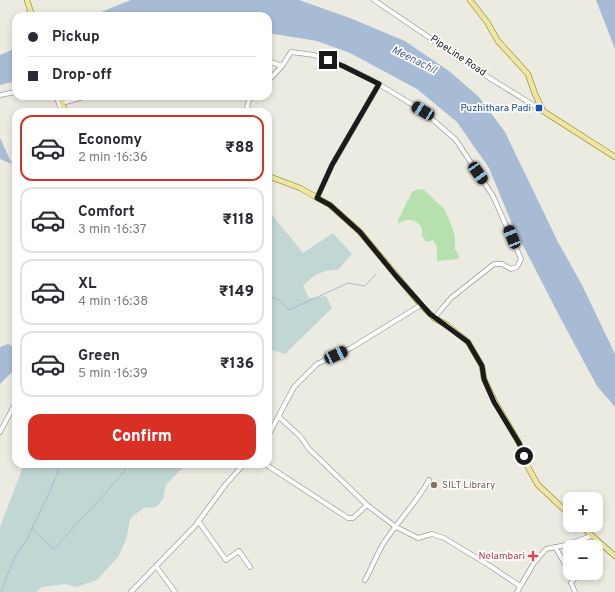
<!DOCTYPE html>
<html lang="en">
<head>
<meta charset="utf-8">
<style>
	body { margin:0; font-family:Overpass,sans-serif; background:#f2f2f3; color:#2b2b33; height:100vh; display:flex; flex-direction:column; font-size:15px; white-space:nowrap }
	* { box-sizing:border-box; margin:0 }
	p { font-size:13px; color:#7c7c81 }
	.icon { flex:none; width:22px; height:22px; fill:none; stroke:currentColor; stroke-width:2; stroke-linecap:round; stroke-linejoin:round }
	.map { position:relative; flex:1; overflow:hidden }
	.panel { position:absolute; left:12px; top:108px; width:260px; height:360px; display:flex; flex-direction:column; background:#fff; border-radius:12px; box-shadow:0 2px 6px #0003 }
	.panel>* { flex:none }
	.guide { position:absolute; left:12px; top:12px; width:260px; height:88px; border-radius:12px; box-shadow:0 2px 6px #0003; display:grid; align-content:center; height:88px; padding:0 16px; background:#fff }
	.tools { position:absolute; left:563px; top:492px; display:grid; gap:8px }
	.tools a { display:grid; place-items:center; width:40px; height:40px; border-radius:8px; background:#fff; box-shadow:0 2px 6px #0003; font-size:20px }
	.end { position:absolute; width:18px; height:18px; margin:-9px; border:5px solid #1b1b1b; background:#fff; box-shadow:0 0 0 2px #fff }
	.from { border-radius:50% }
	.car { position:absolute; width:12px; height:24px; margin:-12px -6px; border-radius:5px; box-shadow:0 0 3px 1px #0007; background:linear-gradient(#222 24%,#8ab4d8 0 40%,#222 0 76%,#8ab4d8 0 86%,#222 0) }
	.guide b { display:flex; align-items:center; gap:14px; height:38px; font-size:15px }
	.guide b+b { border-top:1px solid #e1e1e2 }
	.guide i { width:10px; height:10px; background:#2b2b33 }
	ul { padding:7px 0 0; list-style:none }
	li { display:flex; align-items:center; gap:12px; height:66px; margin:0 8px 6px; padding:0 8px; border:2px solid #e1e1e2; border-radius:12px }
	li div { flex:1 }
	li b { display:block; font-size:15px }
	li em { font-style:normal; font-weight:800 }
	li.active { border-color:#d93025 }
	li>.icon { width:36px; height:36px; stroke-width:1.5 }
	.action { display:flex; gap:8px; margin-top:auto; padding:8px 16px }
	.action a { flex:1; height:46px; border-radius:12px; background:#d93025; color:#fff; font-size:16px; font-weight:800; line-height:46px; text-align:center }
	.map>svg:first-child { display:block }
</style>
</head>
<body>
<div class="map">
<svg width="615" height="592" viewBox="0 0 615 592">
	<rect width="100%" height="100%" fill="#ebebe2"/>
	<path fill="#b6e0ad" d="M 418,189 L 424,190 L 444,209 L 451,224 L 455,237 L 455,249 L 459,255 L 458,259 L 437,261 L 437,246 L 433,240 L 427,242 L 422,236 C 425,223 409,214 399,224 L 398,220 L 412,192 Z"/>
	<g fill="#c1d7d4">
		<path d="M 268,210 L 303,253 L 333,233 L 352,254 L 338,270 C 323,269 313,275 303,286 L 309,298 L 326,296 L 332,308 L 285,354 L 273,350 L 268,353 Z"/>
		<polygon points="24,464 186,464 166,485 163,499 156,507 144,508 134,515 130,520 126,540 118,557 97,580 76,587 65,584 42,587 36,592 0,592 0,527"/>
	</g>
	<g fill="#a7bcd4">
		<polygon points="131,0 299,0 350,18 405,41 449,71 479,97 505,132 558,242 582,285 615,354 615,407 597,386 562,321 512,224 489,168 457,122 417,89 350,53 317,41 268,33 268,16 91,16"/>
		<polygon points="596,0 615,0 615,49"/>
		<polygon points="16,48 16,81 0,85 0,55"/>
		<polygon points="0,138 12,164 0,159"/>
		<polygon points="8,344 16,348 16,368 0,384 0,347"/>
	</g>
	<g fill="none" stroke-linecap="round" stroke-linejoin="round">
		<g stroke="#a7bcd4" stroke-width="1">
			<polyline points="268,308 273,297 282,302 289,310 348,283 365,286 376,274"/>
			<path d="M 32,529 L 54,549 C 79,520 107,494 130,464"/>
			<polyline points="1,592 15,556 26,541 50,491 61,464"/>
		</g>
		<defs>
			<g id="minor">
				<polyline points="374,0 483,74 543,111"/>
				<polyline points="268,61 282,66 291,52 314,55 343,66 372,80 423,111 456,140 493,196 521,259 517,267 511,269 502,264 494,264 451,298 434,318"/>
				<polyline points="268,81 282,66"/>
				<polyline points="0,95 16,92"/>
				<polyline points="56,96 60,106 63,108"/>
				<polyline points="62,103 87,96"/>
				<polyline points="251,112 247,107 249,100 253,96"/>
				<polyline points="317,198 332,165 379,84"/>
				<polyline points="279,417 300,436 309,449 367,505 396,527 418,538 432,534 444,538 487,564 520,586"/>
				<polyline points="0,432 16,402"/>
				<polyline points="268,436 294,387 317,364 351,348 421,305"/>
				<polyline points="265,464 348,518 353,518 367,505"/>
				<polyline points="199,522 226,560 239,551 250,567"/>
				<polyline points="555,547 570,572"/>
				<polyline points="156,566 175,592"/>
				<polyline points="571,573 575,578 571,583 575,592"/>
				<path d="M 365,580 C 373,566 377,553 385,541 C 399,520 417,502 429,480"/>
				<polyline points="131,592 195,526 226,484 244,464"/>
				<polyline points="517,592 534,563 546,549 566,545 591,536"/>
			</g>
			<g id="major">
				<polyline points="27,0 32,16"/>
				<polyline points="470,0 487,22 498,41 528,74 535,94 543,111 615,157"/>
				<polyline points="60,96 65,112"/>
				<polyline points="268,176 300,188 330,205 360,232 421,305 434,318 447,325 468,342 482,366 484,379 495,402 519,443 529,469 538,485 570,515"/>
				<polyline points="580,525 615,556"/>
			</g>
		</defs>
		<use href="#minor" stroke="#9f9f9f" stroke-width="5.5"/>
		<use href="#major" stroke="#807e12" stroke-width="6"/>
		<use href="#minor" stroke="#fff" stroke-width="4"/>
		<use href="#major" stroke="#efe6a3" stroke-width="5"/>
	</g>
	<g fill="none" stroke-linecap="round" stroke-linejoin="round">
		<polyline stroke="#1b1b1b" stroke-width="5" points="328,60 343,66 379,84 332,165 317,198 330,205 360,232 396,276 430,314 468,342 482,366 484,379 494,402 519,443 524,456"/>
	</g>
	<rect fill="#1a4fb4" stroke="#fff" stroke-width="1.5" x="535" y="104" width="8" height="8" rx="2"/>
	<circle fill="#8d6e63" stroke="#fff" stroke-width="1.5" cx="434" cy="485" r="4"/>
	<path fill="#e0444e" stroke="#fff" stroke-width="1.5" d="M531 550h4v4h4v4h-4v4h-4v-4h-4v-4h4z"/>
	<g text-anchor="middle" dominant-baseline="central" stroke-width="3.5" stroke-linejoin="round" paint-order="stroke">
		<g font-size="10" fill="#1b1b1b" stroke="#fff">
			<text transform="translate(458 56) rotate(34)">PipeLine Road</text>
		</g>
		<g font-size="10" fill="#164399" stroke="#fff" text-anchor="end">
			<text x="531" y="108">Puzhithara Padi</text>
		</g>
		<g font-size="10" fill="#785e54" stroke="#fff" text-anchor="start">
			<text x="442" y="485">SILT Library</text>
		</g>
		<g font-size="10" fill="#be3a42" stroke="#fff" text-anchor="end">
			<text x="525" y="556">Nelambari</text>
		</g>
		<g font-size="11" font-style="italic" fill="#54629e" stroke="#fff">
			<text transform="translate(414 60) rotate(27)">Meenachil</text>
		</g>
	</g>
</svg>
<div class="tools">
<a>+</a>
<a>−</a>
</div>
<i class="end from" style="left:524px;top:456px"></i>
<i class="end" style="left:328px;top:60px"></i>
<i class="car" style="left:423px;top:111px;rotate:301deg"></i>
<i class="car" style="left:478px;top:173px;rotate:145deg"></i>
<i class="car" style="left:512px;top:237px;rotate:338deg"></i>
<i class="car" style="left:336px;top:355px;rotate:65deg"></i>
<div class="guide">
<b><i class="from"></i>Pickup</b>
<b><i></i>Drop-off</b>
</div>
<section class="panel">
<ul>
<li class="active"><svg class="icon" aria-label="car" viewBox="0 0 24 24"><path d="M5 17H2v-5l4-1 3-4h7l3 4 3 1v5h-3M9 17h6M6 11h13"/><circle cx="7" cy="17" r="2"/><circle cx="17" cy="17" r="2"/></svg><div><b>Economy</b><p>2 min · 16:36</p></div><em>₹88</em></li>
<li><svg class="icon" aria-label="car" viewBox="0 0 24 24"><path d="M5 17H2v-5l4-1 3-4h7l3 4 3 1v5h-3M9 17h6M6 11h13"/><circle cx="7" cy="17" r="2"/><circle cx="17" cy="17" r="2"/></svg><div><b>Comfort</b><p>3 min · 16:37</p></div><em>₹118</em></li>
<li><svg class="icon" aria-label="car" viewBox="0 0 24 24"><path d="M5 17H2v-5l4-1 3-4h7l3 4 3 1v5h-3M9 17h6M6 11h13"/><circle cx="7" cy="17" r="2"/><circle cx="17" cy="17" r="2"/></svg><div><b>XL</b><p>4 min · 16:38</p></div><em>₹149</em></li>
<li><svg class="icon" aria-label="car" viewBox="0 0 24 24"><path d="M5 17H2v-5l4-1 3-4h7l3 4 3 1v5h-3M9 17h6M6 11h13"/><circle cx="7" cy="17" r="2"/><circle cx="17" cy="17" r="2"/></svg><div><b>Green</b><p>5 min · 16:39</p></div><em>₹136</em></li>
</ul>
<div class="action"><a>Confirm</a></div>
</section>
</div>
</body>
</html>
